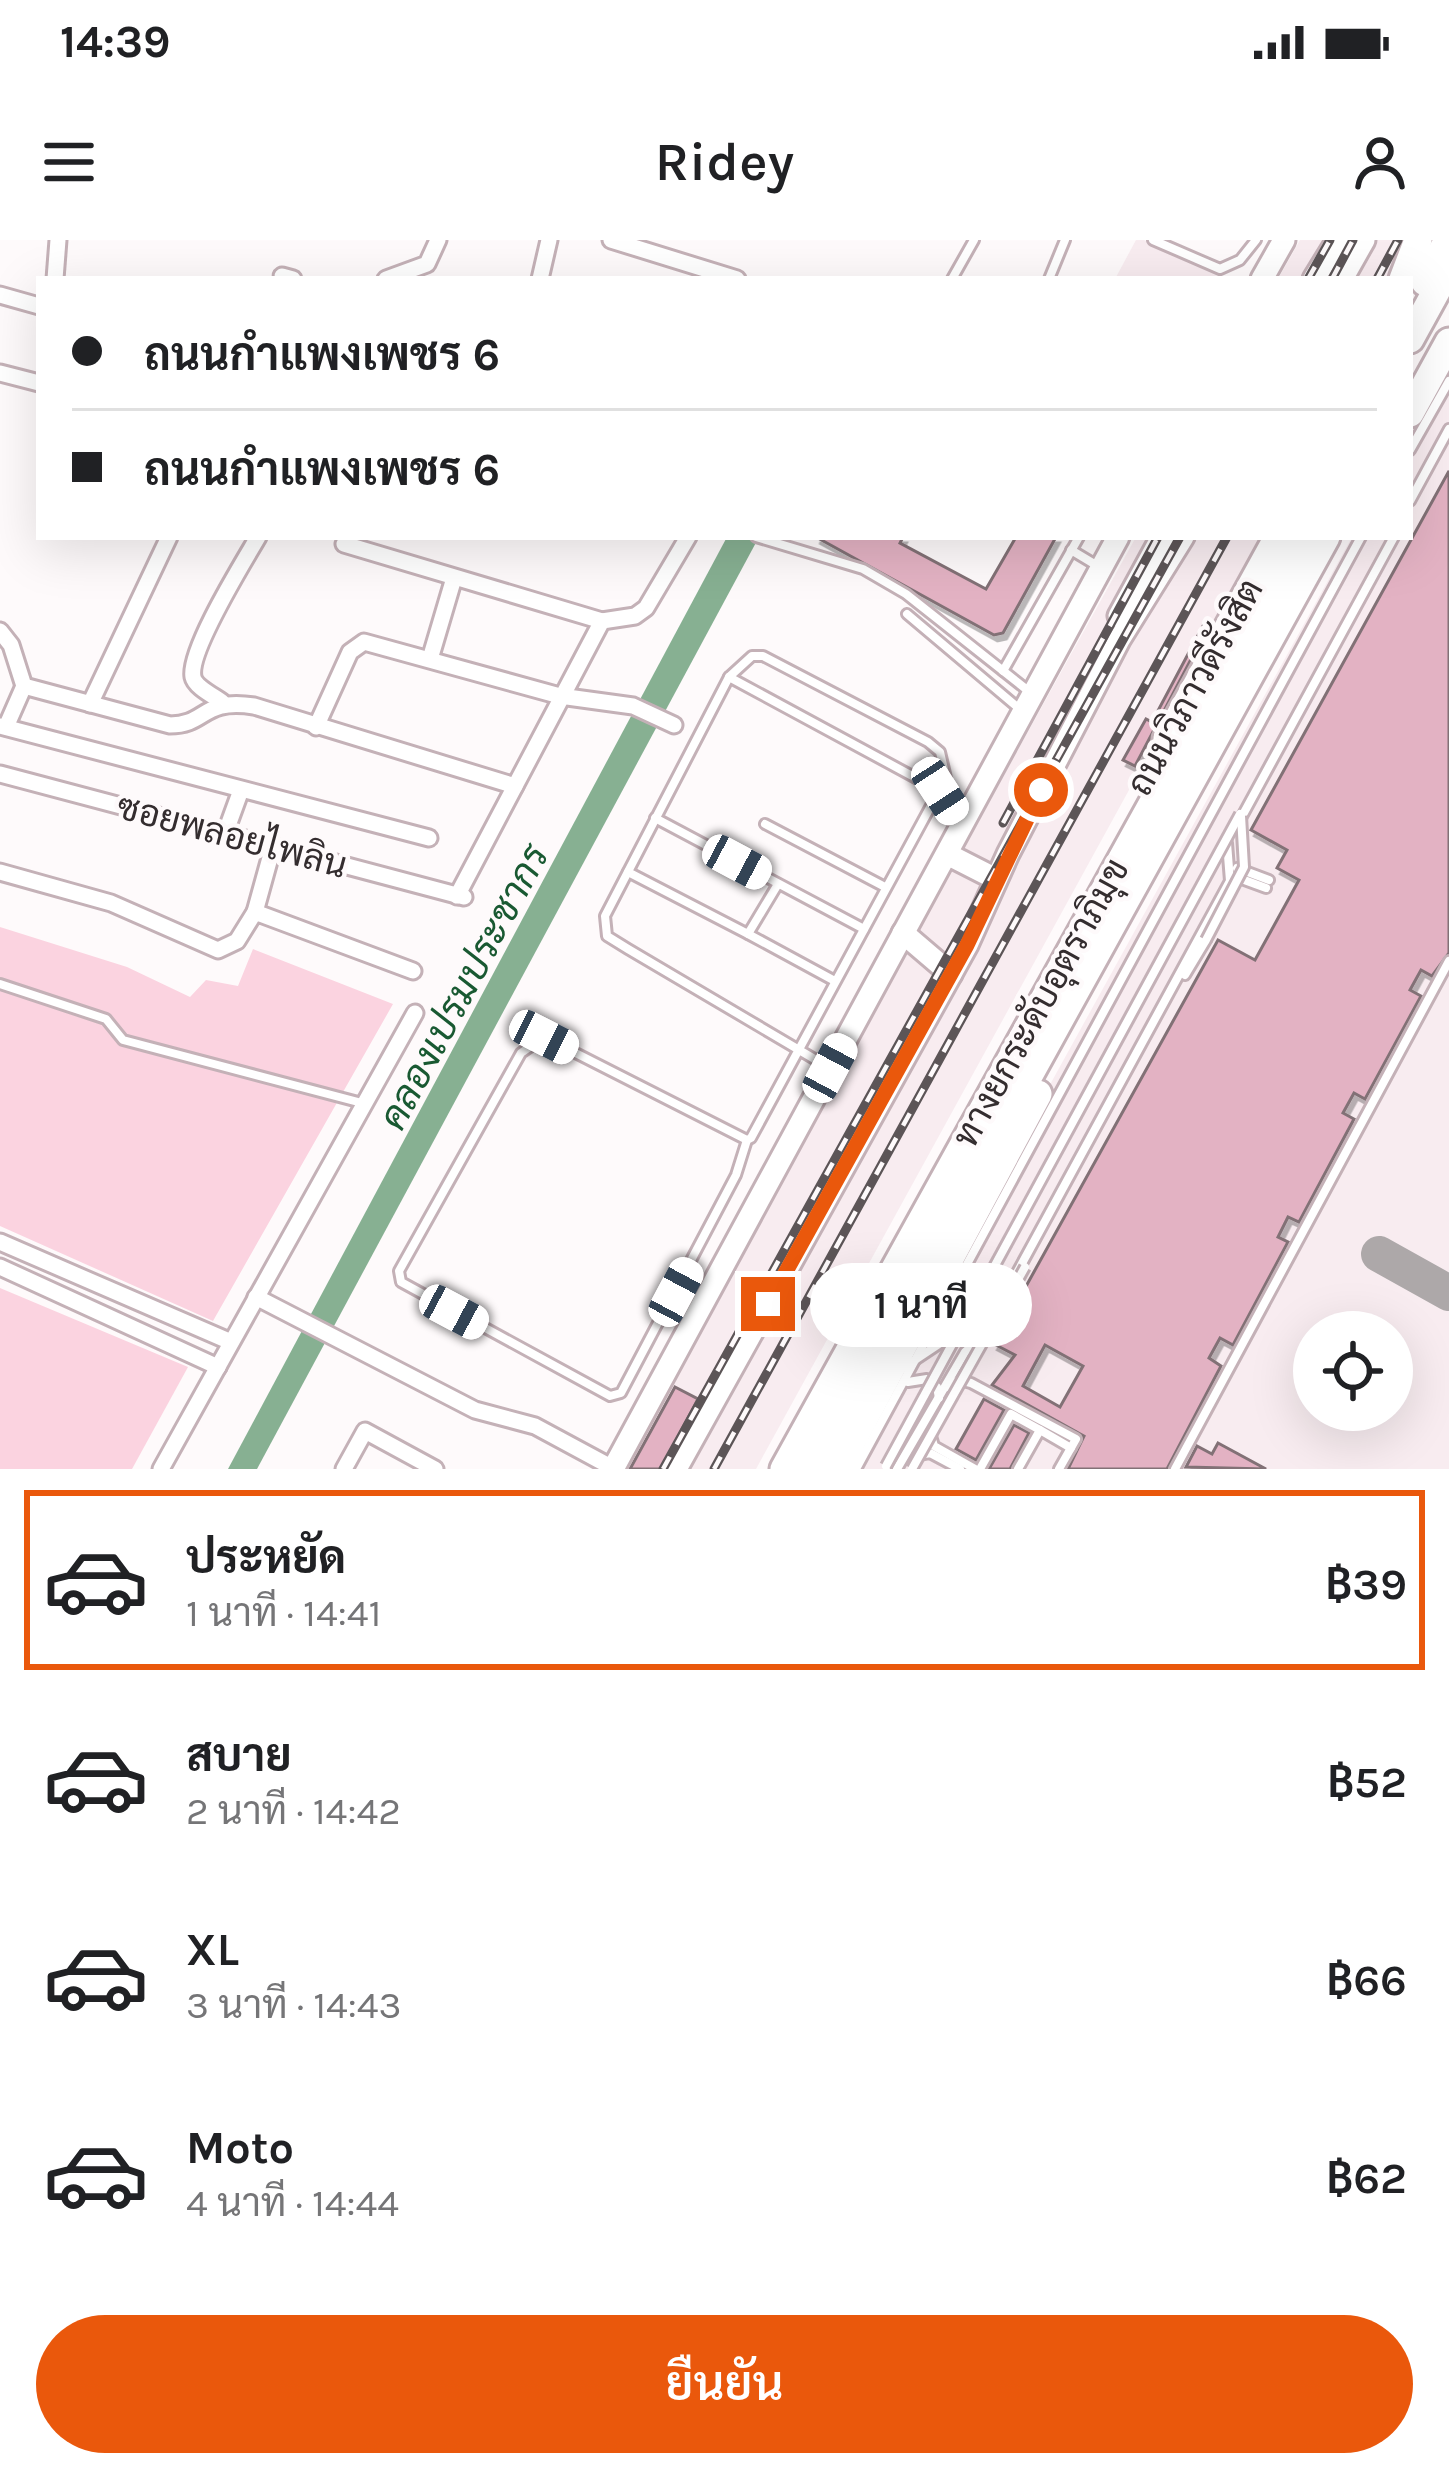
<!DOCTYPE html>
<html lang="th">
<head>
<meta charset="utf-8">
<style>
	body { margin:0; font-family:Karla,Sarabun,sans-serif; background:#f2f2f2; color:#202124; height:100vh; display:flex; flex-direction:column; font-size:45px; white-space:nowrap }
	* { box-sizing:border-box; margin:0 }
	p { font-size:39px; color:#757577 }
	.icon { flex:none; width:66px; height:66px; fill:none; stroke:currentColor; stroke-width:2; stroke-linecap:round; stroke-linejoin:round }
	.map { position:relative; height:1229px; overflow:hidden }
	.drawer { display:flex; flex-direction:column; background:#fff; flex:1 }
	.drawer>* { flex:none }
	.guide { position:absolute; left:36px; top:36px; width:1377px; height:264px; border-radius:0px; box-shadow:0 12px 48px #0002; display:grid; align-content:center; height:264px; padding:0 36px; background:#fff }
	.buttons { position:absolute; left:1293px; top:1071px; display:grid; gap:24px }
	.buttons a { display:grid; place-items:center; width:120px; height:120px; border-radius:50%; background:#fff; box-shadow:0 12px 48px #0002; font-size:60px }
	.end { position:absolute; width:54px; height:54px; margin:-27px; border:15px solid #ea580c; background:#fff; box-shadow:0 0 0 6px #fff }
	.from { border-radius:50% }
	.bubble { position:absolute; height:84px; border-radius:42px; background:#fff; box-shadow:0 12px 48px #0002; font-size:39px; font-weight:600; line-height:84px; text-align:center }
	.car { position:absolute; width:36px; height:72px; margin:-36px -18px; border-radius:15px; box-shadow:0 0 9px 3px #0007; background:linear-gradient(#fff 24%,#345 0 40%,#fff 0 76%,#345 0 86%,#fff 0) }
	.guide b { display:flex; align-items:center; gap:42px; height:114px; font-size:45px }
	.guide b+b { border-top:3px solid #e0e0e0 }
	.guide i { width:30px; height:30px; background:#202124 }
	ul { padding:21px 0 0; list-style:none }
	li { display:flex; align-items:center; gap:36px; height:180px; margin:0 24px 18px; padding:0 12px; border:6px solid transparent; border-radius:0px }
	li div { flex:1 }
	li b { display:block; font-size:45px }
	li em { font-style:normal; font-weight:600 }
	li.selected { border-color:#ea580c }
	li>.icon { width:108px; height:108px; stroke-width:1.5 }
	.primary-button { display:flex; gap:24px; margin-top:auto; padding:24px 36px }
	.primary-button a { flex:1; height:138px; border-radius:72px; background:#ea580c; color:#fff; font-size:48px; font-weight:600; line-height:138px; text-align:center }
	.status { display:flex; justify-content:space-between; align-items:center; height:84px; padding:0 60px; background:#fff; direction:ltr }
	.status svg { height:33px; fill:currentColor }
	header { display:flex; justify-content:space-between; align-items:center; height:156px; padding:0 36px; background:#fff; font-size:54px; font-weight:600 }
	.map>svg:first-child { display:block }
</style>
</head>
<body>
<div class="status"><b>14:39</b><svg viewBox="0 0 49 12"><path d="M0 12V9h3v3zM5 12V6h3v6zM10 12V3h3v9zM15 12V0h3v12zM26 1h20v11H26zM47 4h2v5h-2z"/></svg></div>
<header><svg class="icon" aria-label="menu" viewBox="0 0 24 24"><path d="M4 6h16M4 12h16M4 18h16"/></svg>Ridey<svg class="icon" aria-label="person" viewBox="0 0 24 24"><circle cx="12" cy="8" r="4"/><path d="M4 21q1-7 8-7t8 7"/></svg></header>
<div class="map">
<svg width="1449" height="1229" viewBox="0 0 1449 1229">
	<defs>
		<filter id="shadow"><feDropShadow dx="3.5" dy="6" stdDeviation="0" flood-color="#0004"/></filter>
	</defs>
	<rect width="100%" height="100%" fill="#fefafb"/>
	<g fill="#f8ecf0" fill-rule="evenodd">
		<polygon points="1136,0 1144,0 1227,39 1115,39"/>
		<polygon points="1300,0 1422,0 1402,39 1278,39"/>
		<path d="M 1449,122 L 1449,1229 L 838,1229 L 1352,297 L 1410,297 L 1410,192 ZM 1314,1092 L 1392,1092 L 1392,1170 L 1314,1170 Z"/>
		<polygon points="1136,297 1268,297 756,1229 619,1229"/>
	</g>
	<g fill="#fbd3e0">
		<polygon points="0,687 127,727 190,757 206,740 238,746 253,709 393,764 213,1081 0,986"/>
		<polygon points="0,1048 188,1127 132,1229 0,1229"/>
	</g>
	<polygon fill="#87b092" points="727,297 759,297 257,1229 228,1229"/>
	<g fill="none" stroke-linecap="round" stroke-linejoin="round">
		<polyline stroke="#ada8a9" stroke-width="36" points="1379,1014 1449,1053"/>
	</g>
	<g fill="#e3b2c3" stroke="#827176" stroke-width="3" fill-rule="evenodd" filter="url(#shadow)">
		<path d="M 1449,231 L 1449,713 L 1432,736 L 1421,730 L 1410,750 L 1421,756 L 1365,859 L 1354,853 L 1343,873 L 1354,879 L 1299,982 L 1288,977 L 1278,997 L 1288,1002 L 1233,1105 L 1220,1098 L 1209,1118 L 1221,1126 L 1167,1229 L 1068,1229 L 1084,1196 L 992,1145 L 1015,1115 L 994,1104 L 1218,700 L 1255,720 L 1299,640 L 1277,628 L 1287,610 L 1251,590 ZM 1045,1105 L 1083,1126 L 1060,1167 L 1023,1146 Z"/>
		<polygon points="816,297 903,297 900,303 986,349 1016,297 1056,297 1003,393 994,395"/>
		<polygon points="1204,384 1208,387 1135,526 1123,520 1146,479 1152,482"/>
		<polygon points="675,1147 698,1159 661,1229 630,1229"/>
		<polygon points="984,1159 1004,1170 976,1220 956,1209"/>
		<polygon points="1014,1185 1029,1193 1010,1229 989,1229"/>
		<polygon points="1218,1203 1266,1229 1186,1227 1197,1206 1212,1214"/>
	</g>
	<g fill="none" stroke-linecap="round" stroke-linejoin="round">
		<defs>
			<g id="lane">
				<polyline points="1153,0 1220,29 1240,20 1256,0"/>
				<polyline points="952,39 974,0"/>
				<polyline points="1049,39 1065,0"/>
				<polyline points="1410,210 1449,141"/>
				<polyline points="1410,261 1449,189"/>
				<polyline points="756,297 863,329 906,354 1031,453"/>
				<polyline points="1071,310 1101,328"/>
				<polyline points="907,374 1022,471"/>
				<polyline points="1003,431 1079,297"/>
				<polyline points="729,437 940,551 961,583"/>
				<polyline points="655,578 864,689"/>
				<polyline points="1240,580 1394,297"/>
				<polyline points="765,584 885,647"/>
				<polyline points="1237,628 1269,640"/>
				<polyline points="628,632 748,694 778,644"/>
				<polyline points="1236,637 1266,648"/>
				<polyline points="748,694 833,740"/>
				<polyline points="1185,735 1206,700"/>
				<polyline points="0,744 106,779 123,800 362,863"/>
				<polyline points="747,900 544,797 521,813 399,1031 401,1042 610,1156 621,1153 736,935 747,900 751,898 946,538 940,512 928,502 763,416 752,416 729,437 605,676 607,696 628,709 828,827"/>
				<polyline points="968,1079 1007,1045"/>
				<polyline points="900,1130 957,1092"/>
				<polyline points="908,1142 927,1139 937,1147 939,1158"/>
				<polyline points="947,1147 959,1140 971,1143 1076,1199 1059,1229"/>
				<polyline points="1040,1190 1071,1208"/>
				<polyline points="931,1196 934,1206 975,1229"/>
				<polyline points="920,1215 930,1213 960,1229"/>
				<polyline points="856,1229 1361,297"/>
				<polyline points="897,1229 965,1112 982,1097 1230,641 1227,603"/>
				<polyline points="980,1229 1011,1174 1040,1190 1018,1229"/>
				<polyline points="1175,1229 1449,721"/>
			</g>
			<g id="street">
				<polyline points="611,0 737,39"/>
				<polyline points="282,36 293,39"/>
				<polyline points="55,39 58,0"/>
				<polyline points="386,39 427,24 438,0"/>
				<polyline points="540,39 549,0"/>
				<polyline points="0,55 39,66"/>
				<polyline points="0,133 39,143"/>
				<polyline points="344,304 602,381"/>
				<path d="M 0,391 L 11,405 L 24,446 L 170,485 C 207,485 201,458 254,466 L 515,546"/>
				<polyline points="430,419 454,338"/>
				<path d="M 222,462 C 214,456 195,447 193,437 C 188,411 243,323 258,297"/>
				<polyline points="90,464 169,297"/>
				<polyline points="0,486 429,598"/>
				<polyline points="6,487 24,446"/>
				<polyline points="316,487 350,412 364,402 560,456 633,466 674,485"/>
				<polyline points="0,534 464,657"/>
				<polyline points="225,594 241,550"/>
				<polyline points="0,632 111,663 218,710 237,701 255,672 413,731"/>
				<polyline points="457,656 602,381 635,376 646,368 688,297"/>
				<polyline points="255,672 273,607"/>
				<polyline points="0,1002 231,1102"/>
				<polyline points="0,1027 218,1127"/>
				<polyline points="256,1057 475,1170 535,1186 613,1228"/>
				<polyline points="161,1229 415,773"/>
				<polyline points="344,1229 365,1191 435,1229"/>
			</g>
			<g id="secondary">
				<polyline points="1262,39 1284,0"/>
				<polyline points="1314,39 1338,0"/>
				<polyline points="1342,39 1364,0"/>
				<polyline points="1119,376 1162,297"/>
				<polyline points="947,614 996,639"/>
				<polyline points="903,693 951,734"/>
				<polyline points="613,1229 1118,297"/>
				<polyline points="676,1229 967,705 1008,614 1119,400 1183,297"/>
			</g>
			<g id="highway">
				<polyline points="1403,39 1418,0"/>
				<polyline points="1425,42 1448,0"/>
				<polyline points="1410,99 1449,28"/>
				<polyline points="1410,173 1449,102"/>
				<polyline points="1167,499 1278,297"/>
				<polyline points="784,1229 1300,297"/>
				<polyline points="812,1229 1326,297"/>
				<polyline points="837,1229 1038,854"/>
			</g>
		</defs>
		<use href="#lane" stroke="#c4b1b7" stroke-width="14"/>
		<use href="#street" stroke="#c4b1b7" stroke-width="21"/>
		<use href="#secondary" stroke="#c4b1b7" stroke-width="27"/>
		<use href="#highway" stroke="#c4b1b7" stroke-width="33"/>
		<use href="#lane" stroke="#fff" stroke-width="8"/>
		<use href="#street" stroke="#fff" stroke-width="15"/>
		<use href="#secondary" stroke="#fff" stroke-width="21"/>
		<use href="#highway" stroke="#fff" stroke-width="27"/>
		<defs>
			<g id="rail">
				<polyline points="1308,39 1330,0"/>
				<polyline points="1332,39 1353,0"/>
				<polyline points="1377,39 1398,0"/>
				<polyline points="1003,583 1158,297"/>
				<polyline points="663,1229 1180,297"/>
				<polyline points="714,1229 1227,297"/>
			</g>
		</defs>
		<use href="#rail" stroke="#5c5557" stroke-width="9"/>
		<use href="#rail" stroke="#fefafb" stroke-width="4.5" stroke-dasharray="14" stroke-linecap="butt"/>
		<defs>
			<g id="lane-bridge">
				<polyline points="1206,700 1244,627 1241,576"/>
				<polyline points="886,1226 1240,574"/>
				<polyline points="912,1229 1025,1027"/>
			</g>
		</defs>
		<use href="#lane-bridge" stroke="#c4b1b7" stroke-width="14" stroke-linecap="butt"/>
		<use href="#lane-bridge" stroke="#fff" stroke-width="8"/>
	</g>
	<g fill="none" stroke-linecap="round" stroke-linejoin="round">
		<polyline stroke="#ea580c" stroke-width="15" points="768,1064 967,705 1041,550"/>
	</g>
	<g text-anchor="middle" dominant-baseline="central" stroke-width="9" stroke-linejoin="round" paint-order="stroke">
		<g font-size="36" fill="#342d2f" stroke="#fefafb">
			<text transform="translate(1195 447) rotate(-61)">ถนนวิภาวดีรังสิต</text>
			<text transform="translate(232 596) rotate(15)">ซอยพลอยไพลิน</text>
			<text transform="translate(1041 763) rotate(-61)">ทางยกระดับอุตราภิมุข</text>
		</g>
		<g font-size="39" font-style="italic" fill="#195932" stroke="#fefafb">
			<text transform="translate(464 747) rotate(-62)">คลองเปรมประชากร</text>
		</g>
	</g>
</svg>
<div class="buttons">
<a><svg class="icon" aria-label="locate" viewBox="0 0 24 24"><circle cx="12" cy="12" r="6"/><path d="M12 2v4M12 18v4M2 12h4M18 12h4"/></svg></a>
</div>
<i class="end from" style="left:1041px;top:550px"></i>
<i class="end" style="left:768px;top:1064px"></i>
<div class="bubble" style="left:810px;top:1023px;width:222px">1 นาที</div>
<i class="car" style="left:940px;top:551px;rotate:147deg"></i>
<i class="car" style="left:737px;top:622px;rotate:118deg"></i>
<i class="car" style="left:544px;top:797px;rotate:117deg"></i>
<i class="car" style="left:830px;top:828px;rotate:28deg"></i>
<i class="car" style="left:676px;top:1052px;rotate:28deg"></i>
<i class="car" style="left:454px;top:1072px;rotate:118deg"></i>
<div class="guide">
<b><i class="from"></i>ถนนกำแพงเพชร 6</b>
<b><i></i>ถนนกำแพงเพชร 6</b>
</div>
</div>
<section class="drawer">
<ul>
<li class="selected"><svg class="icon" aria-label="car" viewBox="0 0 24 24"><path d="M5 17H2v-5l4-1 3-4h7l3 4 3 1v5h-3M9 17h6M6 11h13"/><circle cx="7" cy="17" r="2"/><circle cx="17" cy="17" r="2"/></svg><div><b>ประหยัด</b><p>1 นาที · 14:41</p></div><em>฿39</em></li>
<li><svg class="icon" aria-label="car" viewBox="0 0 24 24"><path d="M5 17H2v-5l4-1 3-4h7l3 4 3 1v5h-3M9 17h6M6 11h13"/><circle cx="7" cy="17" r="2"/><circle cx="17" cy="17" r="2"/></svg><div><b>สบาย</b><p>2 นาที · 14:42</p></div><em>฿52</em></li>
<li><svg class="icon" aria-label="car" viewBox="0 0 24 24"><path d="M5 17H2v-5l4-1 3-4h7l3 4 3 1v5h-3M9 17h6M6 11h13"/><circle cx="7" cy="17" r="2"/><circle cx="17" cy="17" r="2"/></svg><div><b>XL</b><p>3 นาที · 14:43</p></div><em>฿66</em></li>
<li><svg class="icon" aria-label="car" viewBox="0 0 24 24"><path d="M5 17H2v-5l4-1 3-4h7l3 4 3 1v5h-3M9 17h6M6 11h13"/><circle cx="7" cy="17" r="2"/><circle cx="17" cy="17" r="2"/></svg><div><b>Moto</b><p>4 นาที · 14:44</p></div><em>฿62</em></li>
</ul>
<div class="primary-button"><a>ยืนยัน</a></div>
</section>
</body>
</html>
